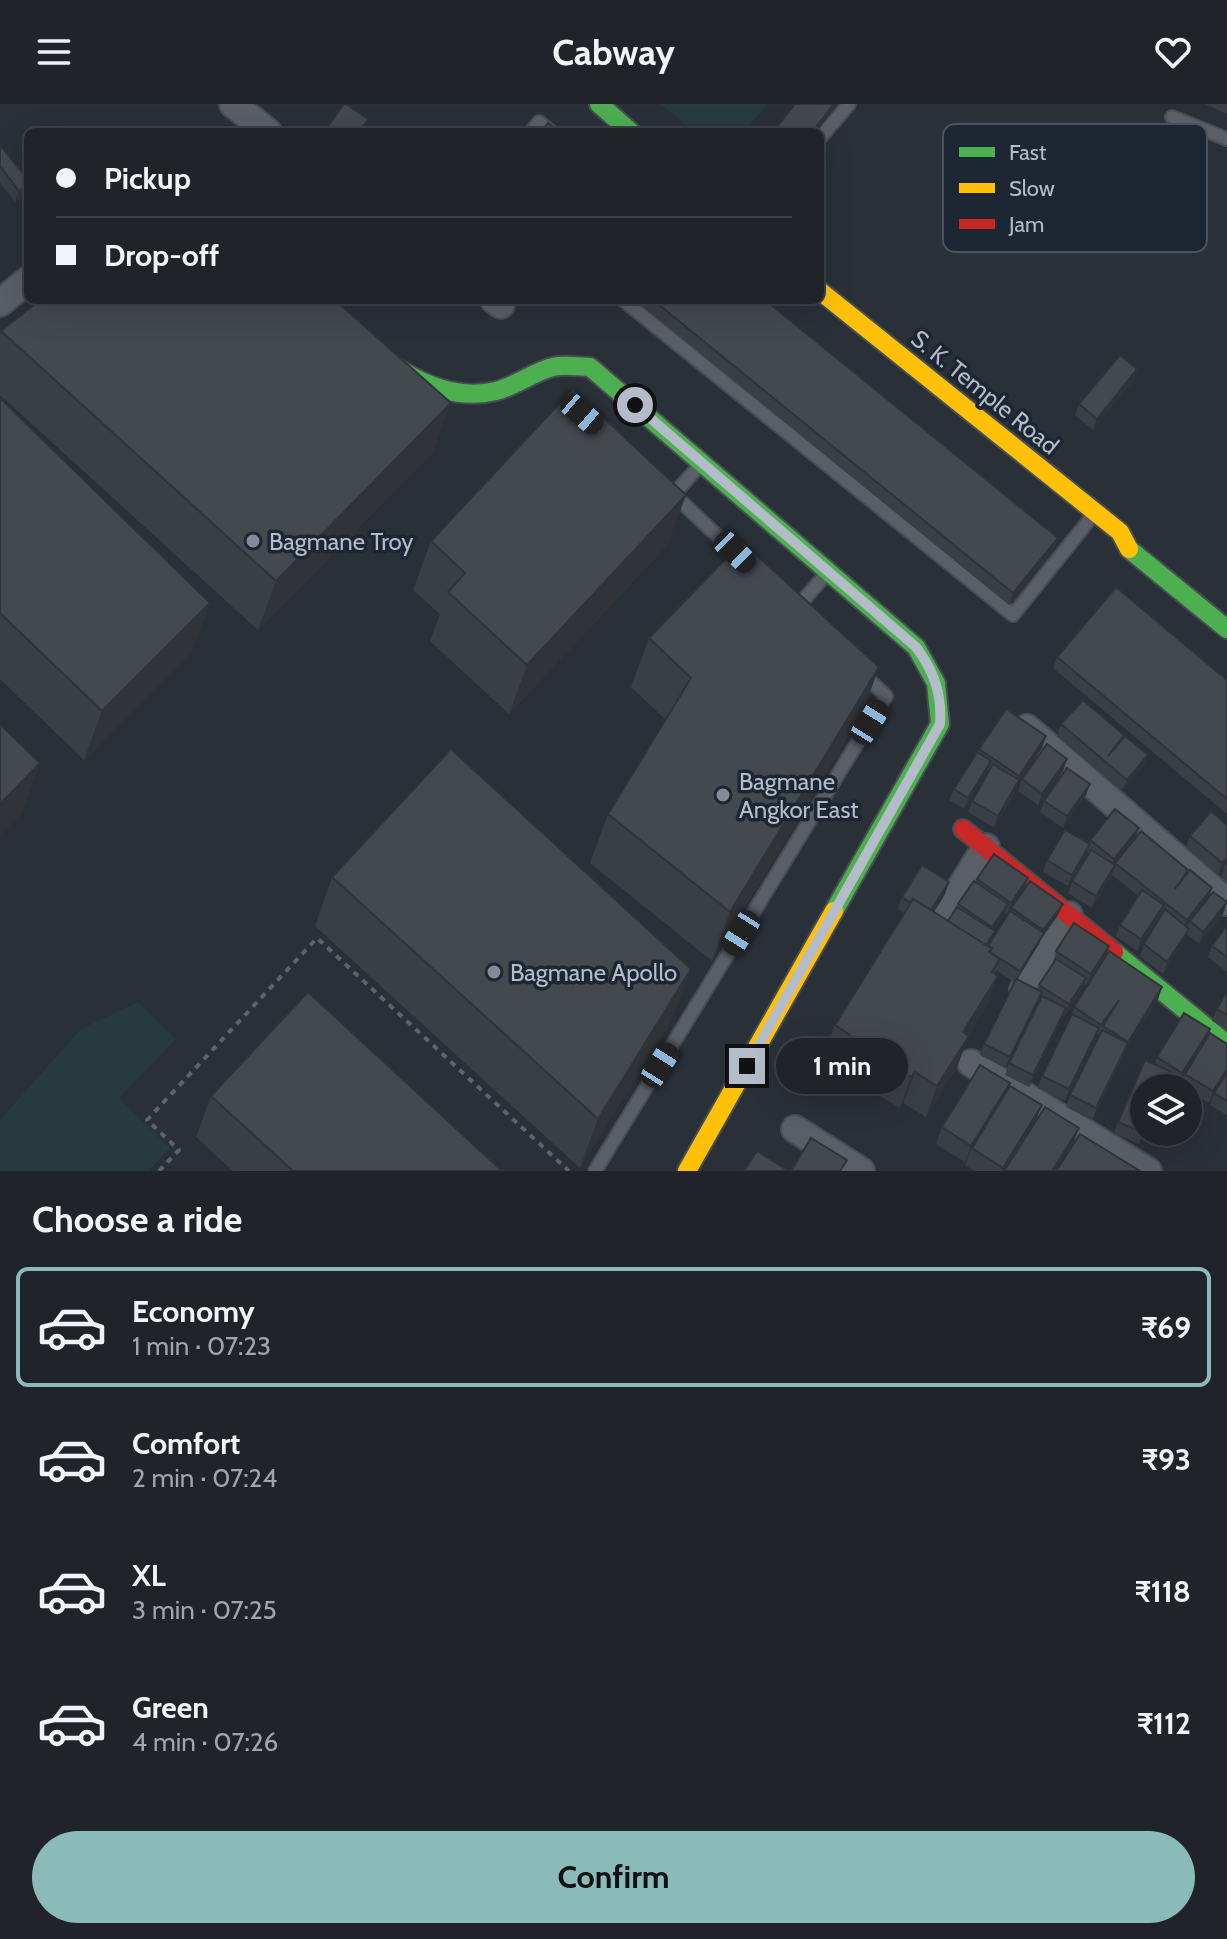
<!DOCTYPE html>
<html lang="en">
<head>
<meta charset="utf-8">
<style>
	body { margin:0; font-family:Cabin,sans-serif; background:#2d3036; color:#f1f3f6; height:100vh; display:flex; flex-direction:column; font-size:30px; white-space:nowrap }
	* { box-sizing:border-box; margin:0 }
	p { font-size:26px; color:#a2a4a8 }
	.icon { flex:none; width:44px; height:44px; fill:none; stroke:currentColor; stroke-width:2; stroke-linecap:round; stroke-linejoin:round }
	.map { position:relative; height:1067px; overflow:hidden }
	.panel { display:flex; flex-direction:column; background:#20242a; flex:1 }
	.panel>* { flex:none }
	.guide { position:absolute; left:24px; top:24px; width:800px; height:176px; border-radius:12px; box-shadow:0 8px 32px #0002,0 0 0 2px #3d4147; display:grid; align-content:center; height:176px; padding:0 32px; background:#20242a }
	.tools { position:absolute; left:1130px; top:970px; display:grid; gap:16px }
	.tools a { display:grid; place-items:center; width:72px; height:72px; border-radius:50%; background:#20242a; box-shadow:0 8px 32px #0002,0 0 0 2px #3d4147; font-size:40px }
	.end { position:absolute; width:36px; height:36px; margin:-18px; border:10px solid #b4bcc9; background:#111; box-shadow:0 0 0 4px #111 }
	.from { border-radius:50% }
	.bubble { position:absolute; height:56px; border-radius:28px; background:#20242a; box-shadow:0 8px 32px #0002,0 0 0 2px #3d4147; font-size:26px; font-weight:700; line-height:56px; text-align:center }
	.car { position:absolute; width:24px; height:48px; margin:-24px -12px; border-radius:10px; box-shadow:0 0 6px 2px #0007; background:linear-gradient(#222 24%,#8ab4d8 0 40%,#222 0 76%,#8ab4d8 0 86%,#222 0) }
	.guide b { display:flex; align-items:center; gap:28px; height:76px; font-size:30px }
	.guide b+b { border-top:2px solid #3d4147 }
	.guide i { width:20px; height:20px; background:#f1f3f6 }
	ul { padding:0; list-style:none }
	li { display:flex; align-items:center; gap:24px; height:120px; margin:0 16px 12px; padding:0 16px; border:4px solid transparent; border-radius:12px }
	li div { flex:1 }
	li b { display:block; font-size:30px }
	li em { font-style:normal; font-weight:700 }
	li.active { border-color:#8bbbb9 }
	li>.icon { width:72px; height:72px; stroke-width:1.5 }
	h2 { padding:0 32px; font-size:36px; line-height:96px }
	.button { display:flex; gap:16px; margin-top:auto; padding:16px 32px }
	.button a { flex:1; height:92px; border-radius:48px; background:#8bbbb9; color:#111; font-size:32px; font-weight:700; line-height:92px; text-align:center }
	header { display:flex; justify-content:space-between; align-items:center; height:104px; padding:0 32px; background:#20242a; font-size:36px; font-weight:700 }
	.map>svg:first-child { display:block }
</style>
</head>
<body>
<header><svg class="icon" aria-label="menu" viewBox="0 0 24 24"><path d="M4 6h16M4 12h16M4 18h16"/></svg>Cabway<svg class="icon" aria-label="heart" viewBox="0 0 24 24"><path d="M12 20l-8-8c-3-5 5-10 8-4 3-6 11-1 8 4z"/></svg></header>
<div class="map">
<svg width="1227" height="1067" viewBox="0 0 1227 1067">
	<rect width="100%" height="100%" fill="#2a3038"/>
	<g fill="#273a3e">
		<polygon points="661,0 768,0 743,28 694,28"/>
		<polygon points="138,898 176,935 119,994 170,1044 148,1067 0,1067 0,1016 81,925"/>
	</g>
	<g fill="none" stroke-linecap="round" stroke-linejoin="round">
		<defs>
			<g id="lane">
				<polyline points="1172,13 1227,35"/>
				<polyline points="531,28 539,18 551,28"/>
				<polyline points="820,34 849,0"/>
				<polyline points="623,196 1013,511 1094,410"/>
				<polyline points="671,388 745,458"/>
				<polyline points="674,390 700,361"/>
				<polyline points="795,506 826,470"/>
				<polyline points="595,1067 886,592 863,570"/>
			</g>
			<g id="street">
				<polyline points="233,0 268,28"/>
				<polyline points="494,196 501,201"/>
				<polyline points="0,199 28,176"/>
				<polyline points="1027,624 1227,798"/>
				<polyline points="933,828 986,743"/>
				<polyline points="1023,886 1069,811"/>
				<polyline points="971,959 1148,1067"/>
				<polyline points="795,1025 861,1067"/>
			</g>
			<g id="fast">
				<polyline points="599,0 631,28"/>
				<path d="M 315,196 C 362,238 426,304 496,287 C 516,282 533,268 553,263 C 565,260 578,263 590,263 L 916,543 L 936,579 L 940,620 L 834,807"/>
				<polyline points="1129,445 1227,525"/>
				<polyline points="1114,848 1227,940"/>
			</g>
			<g id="slow">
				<polyline points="820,187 1120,428 1129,445"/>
				<polyline points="687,1067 834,807"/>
			</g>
			<polyline id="jam" points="963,725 1114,848"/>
		</defs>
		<use href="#lane" stroke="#484c53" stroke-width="16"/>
		<use href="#street" stroke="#484c53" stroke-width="30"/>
		<use href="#fast" stroke="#484c53" stroke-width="22"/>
		<use href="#slow" stroke="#484c53" stroke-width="22"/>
		<use href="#jam" stroke="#484c53" stroke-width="22"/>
		<polyline stroke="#5d636a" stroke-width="4" stroke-dasharray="6 6" stroke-linecap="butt" points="159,1067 179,1046 147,1016 317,834 569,1067"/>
		<use href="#lane" stroke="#5a5e66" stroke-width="12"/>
		<use href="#street" stroke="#5a5e66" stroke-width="26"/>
		<use href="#fast" stroke="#4caf50" stroke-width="18"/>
		<use href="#slow" stroke="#ffc107" stroke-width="18"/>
		<use href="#jam" stroke="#c62828" stroke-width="18"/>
	</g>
	<g fill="#3a3f45" fill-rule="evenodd">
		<polygon points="1205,0 1227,0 1227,10"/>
		<polygon points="0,41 26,90 15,98 0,79"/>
		<polygon points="635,196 765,196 1058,434 1054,446 1009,501"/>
		<polygon points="1,227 433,348 258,526 0,291 0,230"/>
		<polygon points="1137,265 1133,277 1093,326 1075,311 1079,300"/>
		<polygon points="0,294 192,548 84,656 0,575"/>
		<polygon points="431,437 668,440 509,610 430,537 440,510 413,486"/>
		<polygon points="649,534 879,563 861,612 712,857 590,759 608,710 666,616 631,583"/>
		<polygon points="1057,553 1227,576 1227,710 1053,564"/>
		<polygon points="1061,620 1124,631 1122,636 1148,651 1143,663 1122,687 1057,632"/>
		<polygon points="1046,632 1042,644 1019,678 1015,688 994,724 968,708 972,697 990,666 988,666 964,705 949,696 954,685 979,645"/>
		<polygon points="1067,655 1063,667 1038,701 1018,687 1022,675"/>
		<polygon points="1090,680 1086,691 1063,724 1040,708 1044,697"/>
		<polygon points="1227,721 1227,778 1221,773 1224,764 1218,771 1186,743 1190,732"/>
		<polygon points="1139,724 1135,734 1188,766 1186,771 1212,784 1209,794 1223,810 1199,840 1187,830 1184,836 1163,870 1140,852 1144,840 1161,810 1137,847 1116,832 1120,821 1139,792 1112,771 1092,804 1068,789 1072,777 1089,750 1087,748 1068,782 1043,768 1047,756 1089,739 1090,736"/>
		<polygon points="332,773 673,914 580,1064 315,822"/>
		<path d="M 1028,774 L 1024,786 L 1058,811 L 1041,835 L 1039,840 L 1017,875 L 1037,885 L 1053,859 L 1056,847 L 1109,842 L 1105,853 L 1086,881 L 1084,879 L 1082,885 L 1065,912 L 1064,911 L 1029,983 L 1005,971 L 1009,959 L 1040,896 L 1039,895 L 1005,964 L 980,951 L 984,940 L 1014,878 L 996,866 L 995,870 L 998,872 L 986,903 L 968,933 L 957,963 L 926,1013 L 903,999 L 900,1004 L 836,965 L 838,961 L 823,952 L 835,921 L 904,809 L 898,805 L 902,793 L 945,790 L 934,808 L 948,817 L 958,800 L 977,775 ZM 1011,804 L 1010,807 L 991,837 L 995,827 L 994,826 L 1005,809 L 1007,810 Z"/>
		<polygon points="1227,821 1227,868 1208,853 1212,842"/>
		<polygon points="1162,883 1158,895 1126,945 1092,1016 1066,1003 1070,991 1099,934 1101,927 1096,932 1065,997 1038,984 1042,972 1070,915 1074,903"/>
		<polygon points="1227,886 1227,925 1212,917 1217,905"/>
		<polygon points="1210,925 1206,935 1227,940 1227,1011 1210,1001 1213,992 1209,999 1188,986 1188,984 1185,984 1180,981 1184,971 1178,981 1167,974 1139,1040 1114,1029 1118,1018 1154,960 1157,953"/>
		<polygon points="1010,979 1007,987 1042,1001 1035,1018 1074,1039 1140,1067 975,1067 965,1061 969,1052 965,1058 936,1040 942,1023"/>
		<polygon points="211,992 502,1067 233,1067 196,1033"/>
	</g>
	<g fill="#303338">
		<polygon points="834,0 837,0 835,4 816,28 812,28"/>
		<polygon points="28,80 26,90 15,98 19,87"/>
		<polygon points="1137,265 1133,277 1093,326 1097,315"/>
		<polygon points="451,299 433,348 258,526 276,477"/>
		<polygon points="686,391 668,440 509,610 527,561"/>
		<polygon points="1058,434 1054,446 1009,501 1013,489"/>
		<polygon points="210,499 192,548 84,656 102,607"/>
		<polygon points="879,563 861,612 712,857 730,808"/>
		<polygon points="1046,632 1042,644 1019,678 1015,688 994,724 998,712 1015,684 1019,672"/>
		<polygon points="1148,651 1143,663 1122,687 1127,676"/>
		<polygon points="1067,655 1063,667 1038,701 1042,690"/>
		<polygon points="991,657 987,668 964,705 968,694"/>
		<polygon points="40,659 23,708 0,731 0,700"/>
		<polygon points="1090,680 1086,691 1063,724 1067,712"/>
		<polygon points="1139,724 1135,735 1110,767 1114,755"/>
		<polygon points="1090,740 1086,751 1068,782 1072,771"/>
		<polygon points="1227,754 1227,760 1218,771 1222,759"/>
		<polygon points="1115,761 1111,773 1092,804 1096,792"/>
		<polygon points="1028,774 1024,786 1007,810 1011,799"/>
		<polygon points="949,778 945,790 925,822 929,810"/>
		<polygon points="1212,784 1208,796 1182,827 1187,816"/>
		<polygon points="1227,798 1223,810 1199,840 1203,828"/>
		<polygon points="1008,800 1004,811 988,835 992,823"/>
		<polygon points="1063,800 1058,811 1041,835 1039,840 1015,879 1020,867 1041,833 1043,826"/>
		<polygon points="1164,801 1160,812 1137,847 1141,835"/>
		<polygon points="1189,825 1184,836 1163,870 1167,858"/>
		<polygon points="1109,842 1105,853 1086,881 1091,870"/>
		<polygon points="691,865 673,914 580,1064 598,1015"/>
		<polygon points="998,872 986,903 968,933 957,963 926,1013 937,982 963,928"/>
		<polygon points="1086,874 1082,885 1065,912 1069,900"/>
		<polygon points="1162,883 1158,895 1126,945 1092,1016 1128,938"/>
		<polygon points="1042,888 1038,899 1005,964 1010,953"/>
		<polygon points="1066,904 1062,915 1029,983 1033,971"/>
		<polygon points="1099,924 1095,935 1065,997 1069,985"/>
		<polygon points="1210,925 1206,936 1178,981 1182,969"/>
		<polygon points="1227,965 1227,970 1209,999 1213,987"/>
		<polygon points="915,968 903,999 900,1004 911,973"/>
		<polygon points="1010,979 1004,995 972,1044 965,1058 971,1042"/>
		<polygon points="1042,1001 1035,1018 1005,1067 1002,1067"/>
		<polygon points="1079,1024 1073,1041 1057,1067 1052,1067"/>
	</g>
	<g fill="#444950" stroke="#303338" stroke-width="2">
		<polygon points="344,0 346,0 368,15 359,28 324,28"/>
		<polygon points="795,0 834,0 812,28 773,28"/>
		<polygon points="548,19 559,28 541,28"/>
		<polygon points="379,20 389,28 373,28"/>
		<polygon points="0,41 28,76 28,80 19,87 0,62"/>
		<polygon points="40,196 335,196 451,299 276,477 1,227"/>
		<polygon points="653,196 765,196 1058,434 1013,489"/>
		<polygon points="1120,251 1137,265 1097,315 1079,300"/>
		<polygon points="573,285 686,391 527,561 448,488 465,469 431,437"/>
		<polygon points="0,294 210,499 102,607 0,509"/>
		<polygon points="742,438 879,563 730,808 608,710 691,574 649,534"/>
		<polygon points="1116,483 1227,576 1227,695 1057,553"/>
		<polygon points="1083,596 1124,631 1108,652 1125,632 1148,651 1127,676 1061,620"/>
		<polygon points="1006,605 1046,632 1019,672 979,645"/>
		<polygon points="0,620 40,659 0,700"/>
		<polygon points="1047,640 1067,655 1042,690 1022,675"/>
		<polygon points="451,645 691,865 598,1015 332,773"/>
		<polygon points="977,648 991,657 968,694 954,685"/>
		<polygon points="993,660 1019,676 998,712 972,697"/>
		<polygon points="1067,664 1090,680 1067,712 1044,697"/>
		<polygon points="1115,705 1139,724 1114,755 1090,736"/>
		<polygon points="1211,707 1227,721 1227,754 1222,759 1190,732"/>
		<polygon points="1065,726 1090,740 1072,771 1047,756"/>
		<polygon points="1141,727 1188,766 1175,785 1190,766 1212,784 1187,816 1115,759"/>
		<polygon points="1091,746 1115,761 1096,792 1072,777"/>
		<polygon points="994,750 1028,774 1011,799 977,775"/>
		<polygon points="922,761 949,778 931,806 913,795 911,799 902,793"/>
		<polygon points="974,777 1008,800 992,823 958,800"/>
		<polygon points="1030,777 1063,800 1043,826 1011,804"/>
		<polygon points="1142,786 1164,801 1141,835 1120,821"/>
		<polygon points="1213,788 1227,798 1203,828 1190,817"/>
		<polygon points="913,795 992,844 989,848 1000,855 992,868 998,872 963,928 969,932 937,982 915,968 911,973 848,934 850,931 835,921"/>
		<polygon points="957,803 995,827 986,841 948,817"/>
		<polygon points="1165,805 1189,825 1167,858 1144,840"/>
		<polygon points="1010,807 1044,829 1020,867 990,848 992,844 988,842"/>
		<polygon points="1074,819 1109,842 1091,870 1056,847"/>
		<polygon points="1227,821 1227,853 1212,842"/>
		<polygon points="1109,847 1162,883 1128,938 1103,922 1119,896 1101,921 1074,903"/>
		<polygon points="1056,855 1086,874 1069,900 1039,881"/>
		<polygon points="1016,875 1042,888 1010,953 984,940"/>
		<polygon points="1227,886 1227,911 1217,905"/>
		<polygon points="308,888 502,1067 293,1067 211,992"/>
		<polygon points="1042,892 1066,904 1033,971 1009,959"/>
		<polygon points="1184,909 1210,925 1182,969 1157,953"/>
		<polygon points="1072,910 1099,924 1069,985 1042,972"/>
		<polygon points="1102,926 1128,939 1096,1004 1070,991"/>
		<polygon points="1210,929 1227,940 1227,965 1213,987 1185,970"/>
		<polygon points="1145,956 1170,967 1163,984 1144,984 1144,1029 1118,1018"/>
		<polygon points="980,961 1010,979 971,1042 942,1023"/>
		<polygon points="1227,969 1227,997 1214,989"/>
		<polygon points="1010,982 1042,1001 1003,1064 972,1044"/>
		<polygon points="1045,1003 1079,1024 1052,1067 1004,1067"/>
		<polygon points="1080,1030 1140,1067 1056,1067"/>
		<polygon points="811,1034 847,1056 840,1067 791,1067"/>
		<polygon points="757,1047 789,1067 744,1067"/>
	</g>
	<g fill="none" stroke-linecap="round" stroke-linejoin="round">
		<path stroke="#b4bcc9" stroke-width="10" d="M 635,301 L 916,543 C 934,567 942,590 940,620 L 747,962"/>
	</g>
	<g fill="#848b96" stroke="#1d2633" stroke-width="3">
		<circle cx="253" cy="437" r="8"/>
		<circle cx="723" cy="691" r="8"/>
		<circle cx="494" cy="868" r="8"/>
	</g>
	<g text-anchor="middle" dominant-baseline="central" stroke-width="7" stroke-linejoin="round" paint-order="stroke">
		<g font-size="24" fill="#b4bcc9" stroke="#1d2633">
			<text transform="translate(985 288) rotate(39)">S. K. Temple Road</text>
		</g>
		<g font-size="24" fill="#b4bcc9" stroke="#1d2633" text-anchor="start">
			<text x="269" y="437">Bagmane Troy</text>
			<text x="739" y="677">Bagmane<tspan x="739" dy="28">Angkor East</tspan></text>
			<text x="510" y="868">Bagmane Apollo</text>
		</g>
	</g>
	<rect x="943" y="20" width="264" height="128" rx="12" fill="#1d2633" stroke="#4a5360" stroke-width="2"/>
	<rect x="959" y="43" width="36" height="10" fill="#4caf50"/>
	<rect x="959" y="79" width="36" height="10" fill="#ffc107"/>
	<rect x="959" y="115" width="36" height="10" fill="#c62828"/>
	<g font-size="22" fill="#b4bcc9">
		<text x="1009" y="56">Fast</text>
		<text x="1009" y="92">Slow</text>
		<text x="1009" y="128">Jam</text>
	</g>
</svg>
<div class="tools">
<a><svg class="icon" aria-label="layers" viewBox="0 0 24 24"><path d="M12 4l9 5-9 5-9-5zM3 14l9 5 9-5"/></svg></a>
</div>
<i class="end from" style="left:635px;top:301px"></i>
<i class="end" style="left:747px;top:962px"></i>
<div class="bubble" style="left:776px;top:934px;width:132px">1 min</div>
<i class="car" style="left:582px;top:310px;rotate:131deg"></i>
<i class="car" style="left:735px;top:448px;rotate:134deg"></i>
<i class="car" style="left:870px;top:618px;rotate:32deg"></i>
<i class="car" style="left:741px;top:829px;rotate:212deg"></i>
<i class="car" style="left:660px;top:961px;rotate:32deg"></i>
<div class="guide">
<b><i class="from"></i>Pickup</b>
<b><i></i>Drop-off</b>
</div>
</div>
<section class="panel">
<h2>Choose a ride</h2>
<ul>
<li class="active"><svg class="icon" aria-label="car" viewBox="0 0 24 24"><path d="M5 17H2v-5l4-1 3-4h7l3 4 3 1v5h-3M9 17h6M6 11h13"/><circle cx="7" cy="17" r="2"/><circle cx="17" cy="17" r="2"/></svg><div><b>Economy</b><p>1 min · 07:23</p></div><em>₹69</em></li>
<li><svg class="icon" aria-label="car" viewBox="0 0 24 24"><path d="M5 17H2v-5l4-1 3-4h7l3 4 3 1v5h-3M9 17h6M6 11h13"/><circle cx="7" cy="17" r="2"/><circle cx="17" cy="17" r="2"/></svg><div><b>Comfort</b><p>2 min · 07:24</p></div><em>₹93</em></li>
<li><svg class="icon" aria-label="car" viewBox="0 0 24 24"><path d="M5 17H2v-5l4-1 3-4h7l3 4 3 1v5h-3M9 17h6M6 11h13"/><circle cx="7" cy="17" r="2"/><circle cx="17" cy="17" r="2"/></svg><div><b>XL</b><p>3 min · 07:25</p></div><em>₹118</em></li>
<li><svg class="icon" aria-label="car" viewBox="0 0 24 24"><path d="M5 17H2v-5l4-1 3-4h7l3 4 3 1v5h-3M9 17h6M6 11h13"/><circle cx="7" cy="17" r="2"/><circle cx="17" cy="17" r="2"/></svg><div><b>Green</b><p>4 min · 07:26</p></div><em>₹112</em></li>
</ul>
<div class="button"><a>Confirm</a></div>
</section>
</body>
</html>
